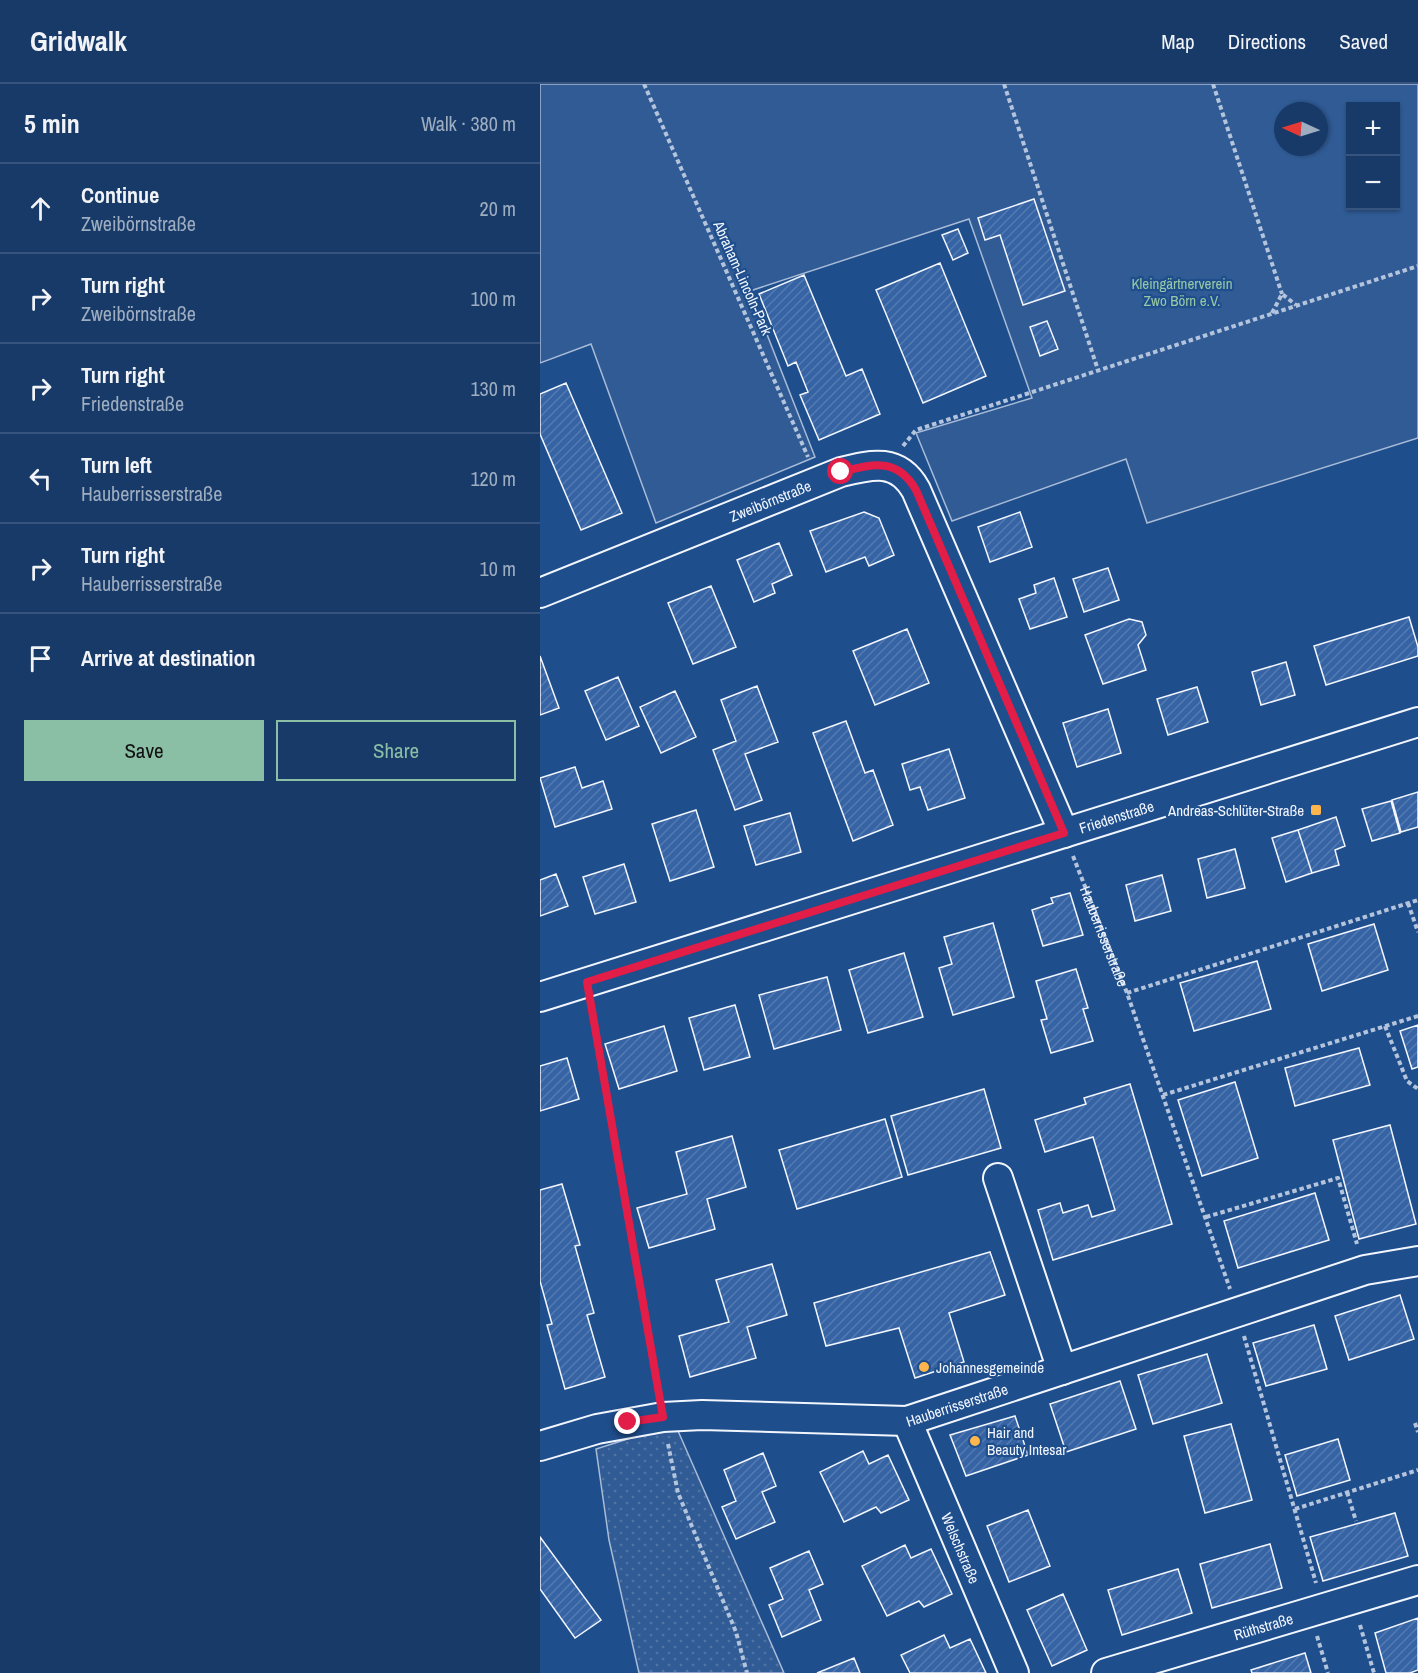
<!DOCTYPE html>
<meta charset="utf-8">
<style>
:root{--surface:#173a69;--page:#244571;--text:#f1f3f6;--muted:#9eadc0;--line:#36547d;--accent:#8abfa5}
body{margin:0;font-family:"Archivo Narrow",sans-serif;background:var(--page);color:var(--text)}
.controls{position:absolute;right:18px;top:18px;display:grid;overflow:hidden;border-radius:0px;box-shadow:0 2px 4px #0004}
.controls button{width:54px;height:54px;display:grid;place-items:center;padding:0;border:0;border-bottom:2px solid var(--line);background:var(--surface);color:var(--text);font:30px sans-serif}
.compass{position:absolute;left:734px;top:18px;width:54px;height:54px;border-radius:50%;background:var(--surface);box-shadow:0 2px 4px #0004;rotate:274deg}
.stop{position:absolute;width:18px;height:18px;margin:-14px;border:4px solid #e11d48;border-radius:50%;background:#fff}
.stop.end{background:#e11d48;border-color:#fff;box-shadow:0 2px 6px #0008}
.list{margin:0;padding:0;list-style:none}
h2{display:flex;justify-content:space-between;align-items:center;height:78px;margin:0;padding:0 24px;font-size:26px}
h2 small{font-size:20px;font-weight:400;color:var(--muted)}
.list li{display:grid;grid-template-columns:39px 1fr auto;gap:18px;align-items:center;box-sizing:border-box;height:90px;padding:0 24px;border-top:2px solid var(--line)}
.list b{display:block;font-size:22px;white-space:nowrap}
.list p{margin:0;font-size:20px;white-space:nowrap;color:var(--muted)}
.list em{font-size:20px;font-style:normal;color:var(--muted)}
.actions{display:flex;gap:12px;padding:18px 24px}
.actions a{flex:1;padding:14px 0;border:2px solid var(--accent);border-radius:0px;text-align:center;font-size:21px;color:var(--accent)}
.actions .main{background:var(--accent);color:#111}
.icon{flex:none;width:33px;height:33px;fill:none;stroke:currentColor;stroke-width:2;stroke-linecap:round;stroke-linejoin:round}
.map{position:relative;flex:none;width:878px;height:1589px;overflow:hidden}
header{display:flex;align-items:center;gap:36px;box-sizing:border-box;height:84px;padding:0 30px;background:var(--surface);border-bottom:2px solid var(--line)}
header strong{font-size:28px}
nav{display:flex;gap:33px;margin-inline-start:auto;font-size:21px}
main{display:flex}
aside{flex:1;background:var(--surface)}
.map>svg:first-child{display:block}
.built{fill:#305b95;stroke:#a8bbd7;stroke-width:1.5;fill-rule:evenodd}
.park{fill:url(#park-dots);stroke:#a8bbd7;stroke-width:1.5}
.building{fill:url(#building-hatch);stroke:#f2f6ff;stroke-width:1.5}
.lines{fill:none;stroke-linecap:round;stroke-linejoin:round}
.minor-casing{stroke:#f2f6ff;stroke-width:32}
.path{stroke:#b3c4dc;stroke-width:4;stroke-dasharray:4.5 3;stroke-linecap:butt}
.minor{stroke:#1f4e8c;stroke-width:28}
.route{stroke:#e11d48;stroke-width:8}
.poi-dot{fill:#ffb74d;stroke:#1f4e8c;stroke-width:2}
.labels{text-anchor:middle;dominant-baseline:central;stroke-width:4.5;stroke-linejoin:round;paint-order:stroke}
.street-label{font-size:15px;fill:#f2f6ff;stroke:#1f4e8c}
.park-label{font-size:15px;fill:#97c8a6;stroke:#1f4e8c}
.poi-label{font-size:15px;fill:#f2f6ff;stroke:#1f4e8c;text-anchor:start}
</style>
<header>
<strong>Gridwalk</strong>
<nav><a>Map</a><a>Directions</a><a>Saved</a></nav>
</header>
<main>
<aside>
<h2>5 min<small>Walk · 380 m</small></h2>
<ul class="list">
<li><svg class="icon" aria-label="ahead" viewBox="0 0 24 24"><path d="M12 20V5M6 11l6-6 6 6"/></svg><div><b>Continue</b><p>Zweibörnstraße</p></div><em>20 m</em></li>
<li><svg class="icon" aria-label="right" viewBox="0 0 24 24"><path d="M7 20v-9h11M14 6l5 5-5 5"/></svg><div><b>Turn right</b><p>Zweibörnstraße</p></div><em>100 m</em></li>
<li><svg class="icon" aria-label="right" viewBox="0 0 24 24"><path d="M7 20v-9h11M14 6l5 5-5 5"/></svg><div><b>Turn right</b><p>Friedenstraße</p></div><em>130 m</em></li>
<li><svg class="icon" aria-label="left" viewBox="0 0 24 24"><path d="M17 20v-9H6M10 6l-5 5 5 5"/></svg><div><b>Turn left</b><p>Hauberrisserstraße</p></div><em>120 m</em></li>
<li><svg class="icon" aria-label="right" viewBox="0 0 24 24"><path d="M7 20v-9h11M14 6l5 5-5 5"/></svg><div><b>Turn right</b><p>Hauberrisserstraße</p></div><em>10 m</em></li>
<li><svg class="icon" aria-label="arrive" viewBox="0 0 24 24"><path d="M6 21V4h12l-3 4 3 4H6"/></svg><div><b>Arrive at destination</b></div></li>
</ul>
<div class="actions"><a class="main">Save</a><a>Share</a></div>
</aside>
<div class="map">
<svg width="878" height="1589" viewBox="0 0 878 1589">
<defs>
<pattern id="park-dots" width="8" height="8" patternUnits="userSpaceOnUse" patternTransform="scale(1.5)"><rect width="8" height="8" fill="#305b95"/><path d="M2 2h.1M6 6h.1" fill="none" stroke="#4e73a5" stroke-width="1.8" stroke-linecap="round"/></pattern>
<pattern id="building-hatch" width="6" height="6" patternUnits="userSpaceOnUse" patternTransform="scale(1.5)"><rect width="6" height="6" fill="#3563a3"/><path d="M-1 1l2-2M0 6l6-6M5 7l2-2" fill="none" stroke="#537ab1"/></pattern>
</defs>
<rect width="100%" height="100%" fill="#1f4e8c"/>
<path class="built" d="M 0,0 L 878,0 L 878,354 L 607,439 L 586,375 L 412,437 L 376,349 L 492,314 L 429,135 L 210,207 L 275,373 L 116,439 L 51,260 L 0,279 ZM 810,22 L 856,22 L 856,122 L 810,122 ZM 743,27 L 779,27 L 779,63 L 743,63 Z"/>
<path class="park" d="M 135,1340 L 244,1589 L 99,1589 L 69,1456 L 56,1365 Z"/>
<path class="building" d="M 494,115 L 525,207 L 483,221 L 460,151 L 445,156 L 438,134 Z
M 418,145 L 428,169 L 413,176 L 402,151 Z
M 400,179 L 446,292 L 383,319 L 336,206 Z
M 264,191 L 306,292 L 322,285 L 340,330 L 279,356 L 260,311 L 268,308 L 256,278 L 248,282 L 219,210 Z
M 507,237 L 518,265 L 500,272 L 490,243 Z
M 26,299 L 82,429 L 41,446 L 0,350 L 0,310 Z
M 324,428 L 339,434 L 354,471 L 329,482 L 325,473 L 286,488 L 270,447 Z
M 480,428 L 492,463 L 450,478 L 438,443 Z
M 239,459 L 252,491 L 232,500 L 235,509 L 214,518 L 197,476 Z
M 568,484 L 579,516 L 544,528 L 533,495 Z
M 514,494 L 527,533 L 490,545 L 479,515 L 496,509 L 494,501 Z
M 171,502 L 196,563 L 153,580 L 128,519 Z
M 869,533 L 878,563 L 878,572 L 786,601 L 774,562 Z
M 589,535 L 602,538 L 606,551 L 598,561 L 606,586 L 563,600 L 545,551 Z
M 367,545 L 389,599 L 335,621 L 313,567 Z
M 0,572 L 19,624 L 0,631 Z
M 746,578 L 755,611 L 721,621 L 712,588 Z
M 78,593 L 99,642 L 66,656 L 45,607 Z
M 217,602 L 238,658 L 205,670 L 222,716 L 195,726 L 173,666 L 196,657 L 181,616 Z
M 657,603 L 668,638 L 628,651 L 617,615 Z
M 135,607 L 156,653 L 121,669 L 100,623 Z
M 568,625 L 581,669 L 537,683 L 523,639 Z
M 306,637 L 325,689 L 333,686 L 353,741 L 313,757 L 273,649 Z
M 409,665 L 425,714 L 388,726 L 380,703 L 370,706 L 362,680 Z
M 35,683 L 42,704 L 63,697 L 72,725 L 15,743 L 0,694 Z
M 878,708 L 878,743 L 861,748 L 852,716 Z
M 851,717 L 860,749 L 832,757 L 822,725 Z
M 156,726 L 174,783 L 130,797 L 112,740 Z
M 250,729 L 261,768 L 216,781 L 204,742 Z
M 796,733 L 805,762 L 795,766 L 799,781 L 772,789 L 758,746 Z
M 758,746 L 772,789 L 746,798 L 732,754 Z
M 695,765 L 705,804 L 667,814 L 658,775 Z
M 84,780 L 96,818 L 55,830 L 43,793 Z
M 16,790 L 28,822 L 0,832 L 0,796 Z
M 622,791 L 631,827 L 595,837 L 586,801 Z
M 530,809 L 543,851 L 503,862 L 492,826 L 513,819 L 511,814 Z
M 453,839 L 474,913 L 413,931 L 399,884 L 412,880 L 404,853 Z
M 834,840 L 848,886 L 782,907 L 768,860 Z
M 364,869 L 383,933 L 328,949 L 309,886 Z
M 717,877 L 731,925 L 654,947 L 640,899 Z
M 536,885 L 548,924 L 543,925 L 553,957 L 511,969 L 501,936 L 507,935 L 496,897 Z
M 287,893 L 301,946 L 234,965 L 219,911 Z
M 195,921 L 210,973 L 164,986 L 149,934 Z
M 878,941 L 878,983 L 872,985 L 860,947 Z
M 124,942 L 137,987 L 79,1005 L 65,960 Z
M 819,964 L 830,1001 L 755,1022 L 745,984 Z
M 27,974 L 39,1015 L 0,1027 L 0,982 Z
M 695,998 L 718,1074 L 662,1092 L 638,1016 Z
M 590,1000 L 632,1140 L 513,1176 L 498,1126 L 520,1119 L 523,1129 L 548,1121 L 552,1133 L 575,1126 L 553,1053 L 505,1068 L 495,1036 L 546,1020 L 544,1014 Z
M 444,1005 L 461,1064 L 368,1091 L 351,1032 Z
M 345,1035 L 362,1093 L 257,1125 L 239,1066 Z
M 850,1041 L 876,1140 L 819,1155 L 793,1056 Z
M 192,1052 L 206,1103 L 167,1115 L 175,1145 L 109,1164 L 97,1124 L 147,1110 L 136,1068 Z
M 22,1100 L 40,1161 L 35,1162 L 54,1229 L 47,1231 L 65,1293 L 25,1305 L 7,1241 L 12,1240 L 0,1197 L 0,1106 Z
M 775,1109 L 789,1156 L 698,1184 L 684,1137 Z
M 450,1168 L 465,1211 L 409,1229 L 424,1278 L 375,1294 L 359,1244 L 286,1262 L 274,1219 Z
M 232,1180 L 247,1231 L 207,1243 L 216,1274 L 150,1293 L 139,1252 L 189,1238 L 176,1196 Z
M 860,1211 L 874,1255 L 809,1276 L 795,1232 Z
M 774,1241 L 787,1285 L 726,1302 L 713,1259 Z
M 667,1270 L 682,1319 L 613,1340 L 598,1291 Z
M 580,1297 L 596,1345 L 526,1368 L 510,1320 Z
M 475,1332 L 488,1371 L 426,1392 L 410,1351 Z
M 691,1340 L 712,1416 L 665,1429 L 644,1352 Z
M 798,1355 L 810,1396 L 757,1412 L 745,1371 Z
M 323,1367 L 329,1380 L 348,1371 L 369,1416 L 341,1429 L 336,1423 L 304,1438 L 280,1388 Z
M 223,1369 L 236,1402 L 222,1408 L 235,1438 L 196,1455 L 182,1423 L 196,1417 L 184,1386 Z
M 488,1426 L 510,1482 L 469,1498 L 447,1442 Z
M 855,1429 L 868,1472 L 783,1497 L 770,1453 Z
M 0,1453 L 61,1536 L 35,1554 L 0,1505 Z
M 730,1460 L 742,1504 L 672,1524 L 660,1480 Z
M 365,1461 L 371,1474 L 391,1465 L 412,1510 L 384,1523 L 379,1517 L 347,1532 L 322,1482 Z
M 269,1467 L 283,1500 L 269,1506 L 281,1536 L 242,1553 L 229,1521 L 243,1515 L 230,1484 Z
M 638,1485 L 652,1529 L 582,1551 L 568,1506 Z
M 523,1510 L 547,1566 L 512,1582 L 487,1526 Z
M 878,1534 L 878,1586 L 870,1589 L 846,1589 L 835,1549 Z
M 404,1551 L 410,1564 L 430,1555 L 446,1589 L 370,1589 L 361,1571 Z
M 765,1569 L 771,1589 L 712,1589 L 711,1586 Z
M 314,1574 L 320,1589 L 277,1589 Z"/>
<g class="lines">
<defs>
<g id="minor">
<path id="s2" d="M 0,509 L 301,388 C 333,380 358,374 376,406 L 524,749"/>
<path id="s3" d="M 0,913 L 878,638"/>
<path d="M 458,1094 L 522,1286"/>
<path id="s4" d="M 367,1337 L 474,1589"/>
<path id="s5" d="M 0,1362 L 57,1345 L 123,1333 L 162,1331 L 367,1337 L 825,1186 L 878,1177"/>
<path id="s6" d="M 566,1589 L 878,1496"/>
</g>
</defs>
<use href="#minor" class="minor-casing"/>
<g class="path">
<path d="M 104,0 L 268,373"/>
<path d="M 464,0 L 558,286"/>
<path d="M 673,0 L 742,210"/>
<path d="M 732,229 L 742,210 L 756,221"/>
<path d="M 363,362 L 376,346 L 878,182"/>
<path id="s1" d="M 533,772 L 587,909 L 690,1205"/>
<path d="M 868,819 L 878,848"/>
<path d="M 587,909 L 878,816"/>
<path d="M 52,922 L 119,1308"/>
<path d="M 845,942 L 867,997 L 878,1005"/>
<path d="M 623,1011 L 878,932"/>
<path d="M 666,1133 L 798,1094 L 817,1160"/>
<path d="M 704,1252 L 776,1499"/>
<path d="M 875,1339 L 878,1348"/>
<path d="M 128,1360 L 138,1409 L 196,1548 L 207,1589"/>
<path d="M 807,1408 L 816,1437"/>
<path d="M 755,1425 L 878,1386"/>
<path d="M 820,1541 L 834,1589"/>
<path d="M 777,1552 L 788,1589"/>
</g>
<use href="#minor" class="minor"/>
</g>
<g class="lines">
<path class="route" d="M 88,1338 L 123,1333 L 47,898 L 524,749 L 376,406 C 357,373 333,380 301,388"/>
</g>
<g class="poi-dot">
<rect x="770" y="720" width="12" height="12" rx="3"/>
<circle cx="384" cy="1283" r="6"/>
<circle cx="435" cy="1357" r="6"/>
</g>
<g class="labels">
<g class="street-label">
<text transform="translate(203 194) rotate(66)">Abraham-Lincoln-Park</text>
<text stroke="none"><textPath href="#s2" startOffset="248">Zweibörnstraße</textPath></text>
<text stroke="none"><textPath href="#s3" startOffset="604">Friedenstraße</textPath></text>
<text stroke="none"><textPath href="#s1" startOffset="86">Hauberrisserstraße</textPath></text>
<text stroke="none"><textPath href="#s5" startOffset="423">Hauberrisserstraße</textPath></text>
<text stroke="none"><textPath href="#s4" startOffset="138">Welschstraße</textPath></text>
<text stroke="none"><textPath href="#s6" startOffset="164">Rüthstraße</textPath></text>
</g>
<g class="park-label">
<text x="642" y="199">Kleingärtnerverein<tspan x="642" dy="17">Zwo Börn e.V.</tspan></text>
</g>
<g class="poi-label">
<text x="764" y="726" text-anchor="end">Andreas-Schlüter-Straße</text>
<text x="396" y="1283">Johannesgemeinde</text>
<text x="447" y="1348">Hair and<tspan x="447" dy="17">Beauty Intesar</tspan></text>
</g>
</g>
</svg>
<div class="controls">
<button>+</button>
<button>−</button>
</div>
<svg class="compass" viewBox="-18 -18 36 36"><path d="M0-13l5 13h-10z" fill="#e53935"/><path d="M0 13l5-13h-10z" fill="#9eadc0"/></svg>
<div class="stop" style="left:301px;top:388px"></div>
<div class="stop end" style="left:88px;top:1338px"></div>
</div>
</main>
